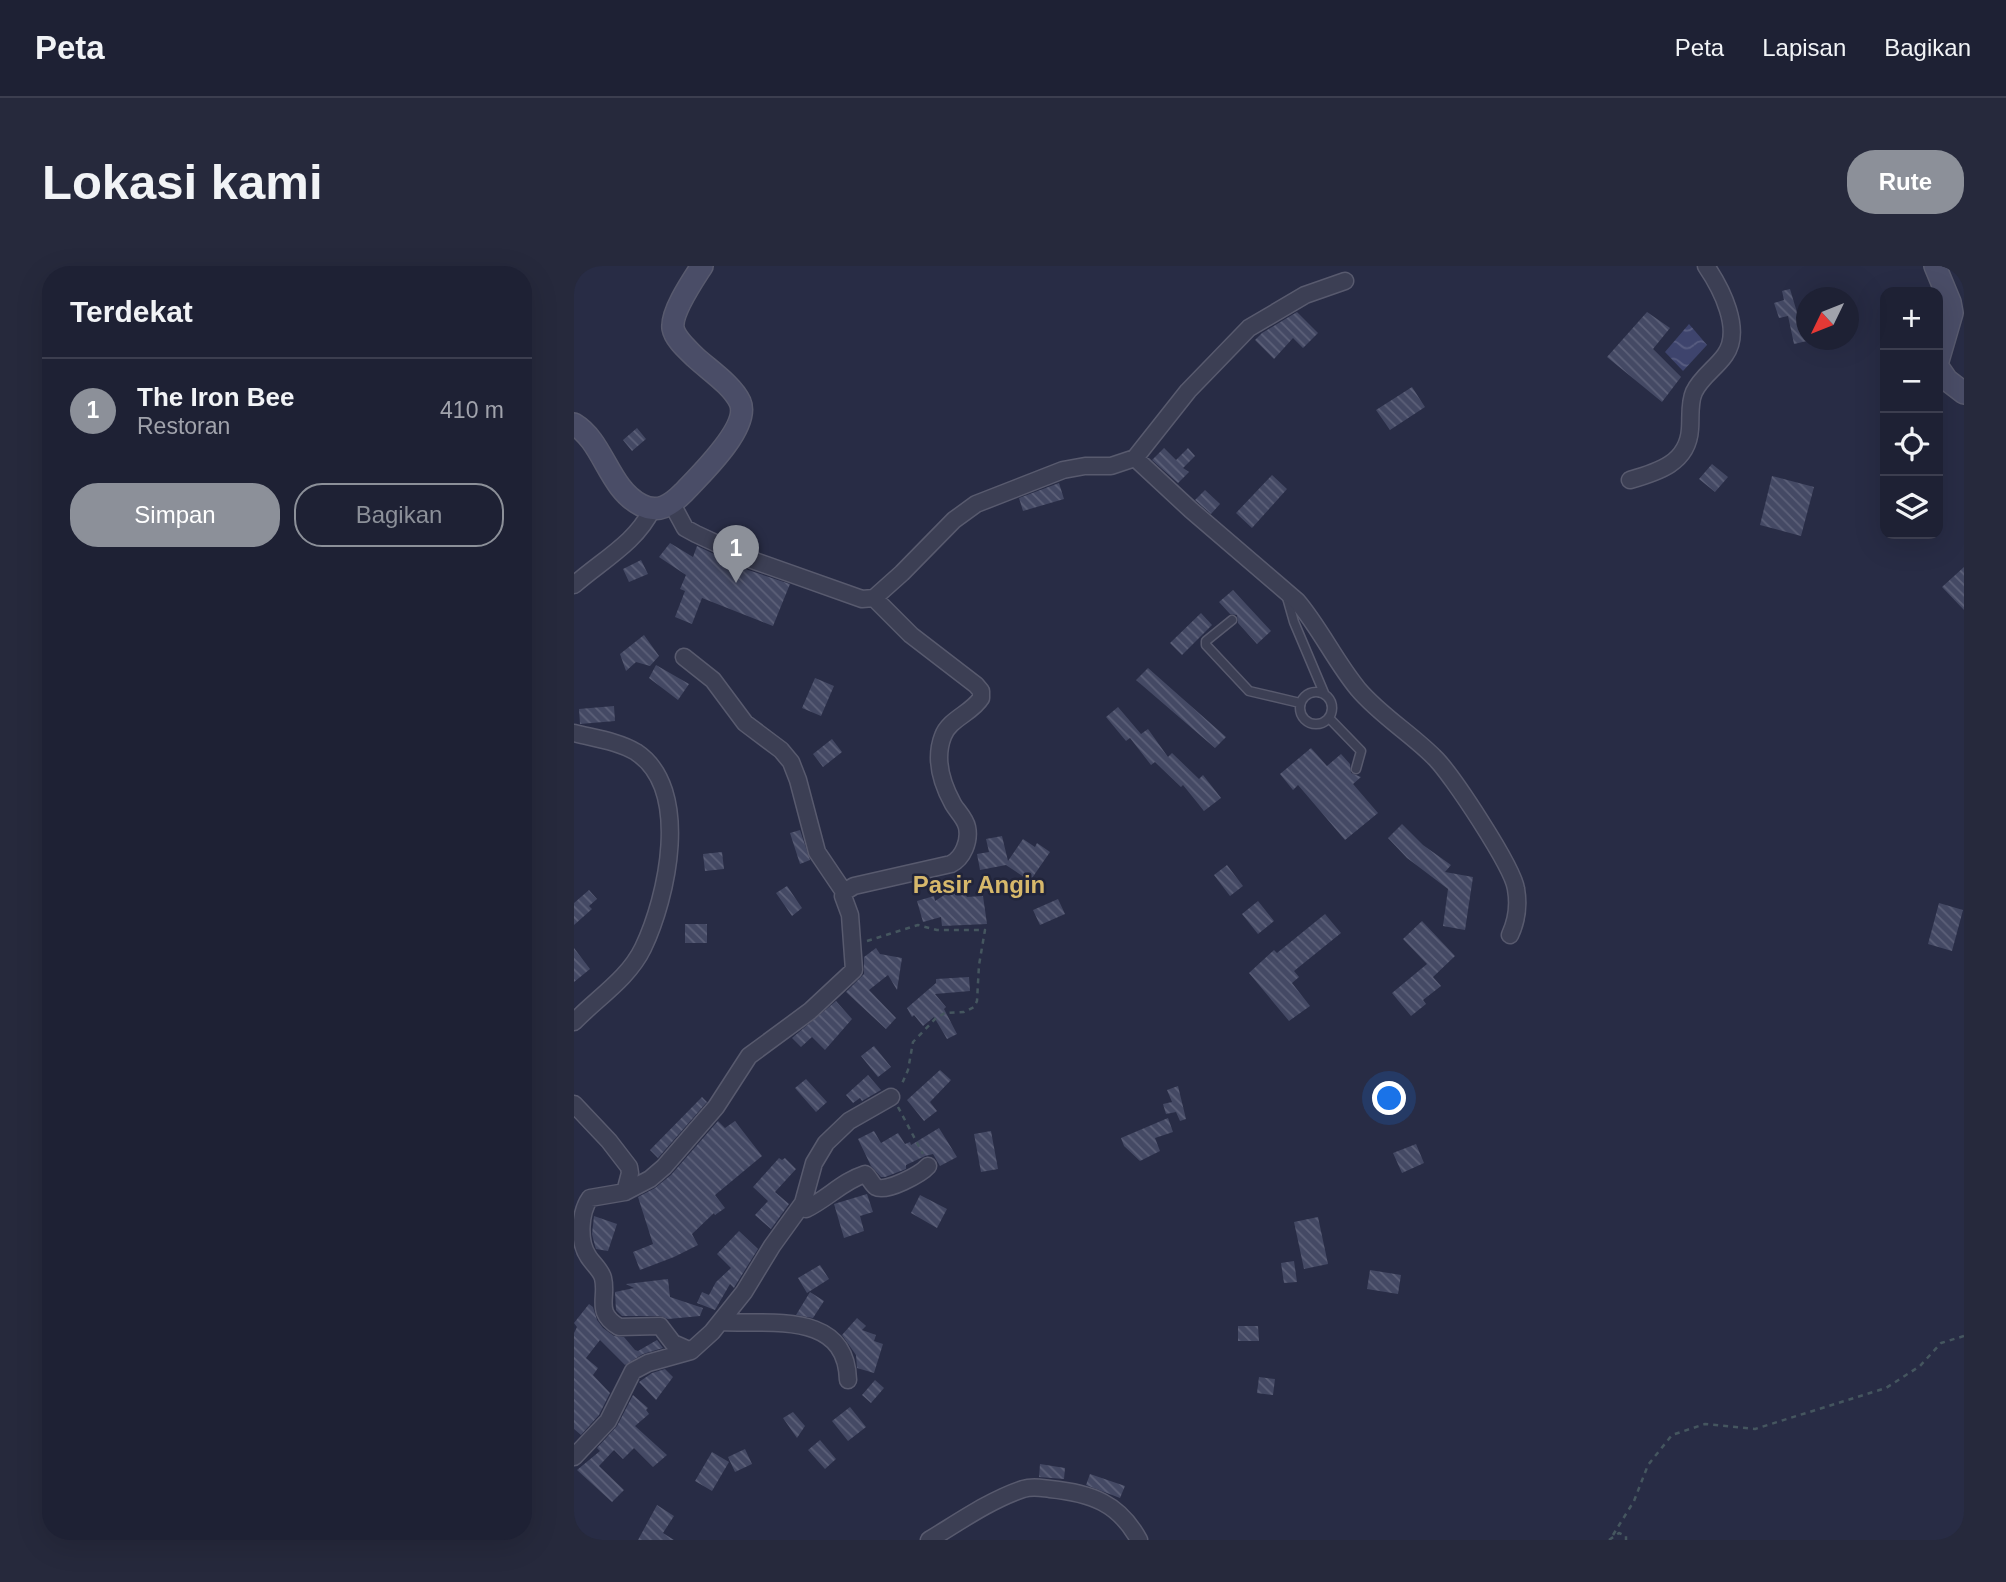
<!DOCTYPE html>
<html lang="id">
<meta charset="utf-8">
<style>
:root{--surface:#1e2134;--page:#26293c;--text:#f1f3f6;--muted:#a1a3ac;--line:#3c3e4f;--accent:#8c9099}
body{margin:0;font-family:Arial,sans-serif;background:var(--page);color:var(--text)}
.controls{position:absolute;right:21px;top:21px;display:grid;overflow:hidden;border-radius:14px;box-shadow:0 7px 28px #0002}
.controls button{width:63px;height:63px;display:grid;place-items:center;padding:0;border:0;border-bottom:2px solid var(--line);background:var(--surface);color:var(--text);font:35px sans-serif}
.compass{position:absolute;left:1222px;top:21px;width:63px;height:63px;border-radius:50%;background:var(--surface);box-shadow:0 7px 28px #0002;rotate:227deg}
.you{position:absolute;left:816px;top:833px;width:24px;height:24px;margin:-18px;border:5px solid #fff;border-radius:50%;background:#1a73e8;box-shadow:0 0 0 10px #1a73e833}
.badge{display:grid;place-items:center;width:46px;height:46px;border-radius:50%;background:var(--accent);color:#fff;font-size:23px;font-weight:700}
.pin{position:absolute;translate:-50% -58px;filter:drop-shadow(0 2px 4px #0008)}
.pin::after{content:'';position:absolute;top:37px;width:24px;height:21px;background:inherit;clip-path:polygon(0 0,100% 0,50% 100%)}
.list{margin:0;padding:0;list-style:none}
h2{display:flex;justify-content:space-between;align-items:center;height:91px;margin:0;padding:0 28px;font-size:30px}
h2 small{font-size:23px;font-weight:400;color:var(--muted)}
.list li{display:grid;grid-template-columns:46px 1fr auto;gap:21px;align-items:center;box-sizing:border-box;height:105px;padding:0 28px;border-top:2px solid var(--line)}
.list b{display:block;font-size:26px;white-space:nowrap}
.list p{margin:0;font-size:23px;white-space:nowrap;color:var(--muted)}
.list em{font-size:23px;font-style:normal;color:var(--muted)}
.actions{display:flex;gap:14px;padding:21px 28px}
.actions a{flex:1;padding:16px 0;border:2px solid var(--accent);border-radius:28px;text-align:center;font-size:24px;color:var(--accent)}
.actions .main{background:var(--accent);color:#fff}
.icon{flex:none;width:38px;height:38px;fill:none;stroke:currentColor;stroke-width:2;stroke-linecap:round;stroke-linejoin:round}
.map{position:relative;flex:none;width:1390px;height:1274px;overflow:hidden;border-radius:28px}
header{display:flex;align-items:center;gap:42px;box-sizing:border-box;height:98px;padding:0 35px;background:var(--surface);border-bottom:2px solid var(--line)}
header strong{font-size:33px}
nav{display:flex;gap:38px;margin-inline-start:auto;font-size:24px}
.intro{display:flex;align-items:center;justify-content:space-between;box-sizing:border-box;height:168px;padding:0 42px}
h1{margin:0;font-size:49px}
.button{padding:18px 32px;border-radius:28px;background:var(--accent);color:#fff;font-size:24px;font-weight:700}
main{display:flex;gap:42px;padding:0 42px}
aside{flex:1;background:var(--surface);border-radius:28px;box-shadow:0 7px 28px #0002}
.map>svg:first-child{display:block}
.water{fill:url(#water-waves)}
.building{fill:url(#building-back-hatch)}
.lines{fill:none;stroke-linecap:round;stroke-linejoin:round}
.service-casing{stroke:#585a6e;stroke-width:11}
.minor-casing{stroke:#585a6e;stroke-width:19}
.secondary-casing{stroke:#585a6e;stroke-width:24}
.path{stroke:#45565f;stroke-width:2.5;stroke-dasharray:5 5;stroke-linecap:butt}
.service{stroke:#3c3f54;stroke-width:8}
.minor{stroke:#3c3f54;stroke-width:16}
.secondary{stroke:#4a4d67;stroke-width:21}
.labels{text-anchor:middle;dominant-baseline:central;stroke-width:5;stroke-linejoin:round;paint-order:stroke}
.quarter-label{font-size:24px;font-weight:bold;fill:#d7b86b;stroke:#21243a}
</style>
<header>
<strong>Peta</strong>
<nav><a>Peta</a><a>Lapisan</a><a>Bagikan</a></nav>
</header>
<div class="intro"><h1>Lokasi kami</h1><a class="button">Rute</a></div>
<main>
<aside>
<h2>Terdekat<small></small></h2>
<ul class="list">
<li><span class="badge">1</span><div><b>The Iron Bee</b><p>Restoran</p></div><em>410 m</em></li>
</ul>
<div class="actions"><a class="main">Simpan</a><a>Bagikan</a></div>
</aside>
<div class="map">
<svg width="1390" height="1274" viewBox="0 0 1390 1274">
<defs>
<pattern id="water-waves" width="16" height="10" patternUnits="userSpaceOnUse" patternTransform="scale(1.75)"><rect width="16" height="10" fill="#3e446d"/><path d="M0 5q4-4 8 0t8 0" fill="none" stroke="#585d81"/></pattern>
<pattern id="building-back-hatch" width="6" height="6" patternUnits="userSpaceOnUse" patternTransform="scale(1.75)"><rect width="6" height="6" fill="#444964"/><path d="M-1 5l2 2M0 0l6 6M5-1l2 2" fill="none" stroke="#5d6179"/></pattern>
</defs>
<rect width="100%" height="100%" fill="#282c45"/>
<path class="water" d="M 1115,58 L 1133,79 L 1109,105 L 1091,86 Z"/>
<path class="building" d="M 1216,23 L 1225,53 L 1233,52 L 1233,75 L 1220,78 L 1214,50 L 1205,52 L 1200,37 L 1210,34 L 1208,25 Z
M 723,46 L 744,67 L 729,82 L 719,72 L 700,93 L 681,74 L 688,67 Z
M 1073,46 L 1096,62 L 1079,83 L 1107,111 L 1088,136 L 1033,91 Z
M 838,121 L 851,141 L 816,164 L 802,144 Z
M 63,162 L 72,173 L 58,185 L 49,174 Z
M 590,182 L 602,194 L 614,182 L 621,190 L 609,202 L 615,206 L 604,217 L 578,194 Z
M 1138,198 L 1154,211 L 1141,226 L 1125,213 Z
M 698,209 L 713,223 L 678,262 L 662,247 Z
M 1198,210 L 1240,221 L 1227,270 L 1186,259 Z
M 485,217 L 490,233 L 449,245 L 445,232 Z
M 631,224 L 646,238 L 637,248 L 621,234 Z
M 96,277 L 119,291 L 123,280 L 174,304 L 216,318 L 199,360 L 128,332 L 118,358 L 101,351 L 111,325 L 106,323 L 112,309 L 85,291 Z
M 67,294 L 74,308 L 55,316 L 49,303 Z
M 1390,301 L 1390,344 L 1368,321 Z
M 659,324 L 697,365 L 683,378 L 664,357 L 663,349 L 656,348 L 645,336 Z
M 627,347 L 638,359 L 608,389 L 596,377 Z
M 70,369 L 85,390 L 76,400 L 62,396 L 52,405 L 46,388 Z
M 82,399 L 115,418 L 104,434 L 75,412 Z
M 574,402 L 652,471 L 641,482 L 562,414 Z
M 241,412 L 260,420 L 247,450 L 228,442 Z
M 40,440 L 41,455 L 6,458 L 5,443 Z
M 544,441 L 567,468 L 574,463 L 594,491 L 598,487 L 625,513 L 629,509 L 647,532 L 630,545 L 609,519 L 607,521 L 581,496 L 577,499 L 556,472 L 552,475 L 532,451 Z
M 258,473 L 268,486 L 249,501 L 239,488 Z
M 737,482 L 753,500 L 767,488 L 776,498 L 777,507 L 787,511 L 779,518 L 804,547 L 771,574 L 724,519 L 719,524 L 706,508 Z
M 828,558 L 849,579 L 877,599 L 871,606 L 899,611 L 891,664 L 869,660 L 874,623 L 833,592 L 814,572 Z
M 226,564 L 236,594 L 226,598 L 216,567 Z
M 428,570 L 434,595 L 449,573 L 461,581 L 463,577 L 476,586 L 456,615 L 432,599 L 406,604 L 403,588 L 415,586 L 412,573 Z
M 148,586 L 150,603 L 131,605 L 129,588 Z
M 653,599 L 669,620 L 656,630 L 640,609 Z
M 386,619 L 393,631 L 409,630 L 413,658 L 368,660 L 367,651 L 349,656 L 343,635 L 360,630 L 361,635 Z
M 213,620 L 228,642 L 218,650 L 202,627 Z
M 15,624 L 23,633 L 15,640 L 18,643 L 0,659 L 0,637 Z
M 484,633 L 491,648 L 466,659 L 459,644 Z
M 684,635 L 700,655 L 684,668 L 668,648 Z
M 1365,637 L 1389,644 L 1378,685 L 1354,678 Z
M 751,648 L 767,667 L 720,705 L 725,711 L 718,717 L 736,740 L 715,755 L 675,707 L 700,684 L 703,687 Z
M 848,655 L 881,690 L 859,711 L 867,720 L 849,734 L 852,738 L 837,750 L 818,727 L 853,698 L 829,673 Z
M 111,658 L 133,658 L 133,677 L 111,677 Z
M 0,682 L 16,703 L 0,716 Z
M 302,682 L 306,688 L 328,692 L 323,724 L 314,709 L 295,724 L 322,752 L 312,763 L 272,726 L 290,708 L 290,691 Z
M 395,711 L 396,725 L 361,728 L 372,741 L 370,743 L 383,768 L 373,773 L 360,751 L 349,760 L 340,749 L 338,751 L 333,742 L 362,717 L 362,713 Z
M 262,735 L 278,753 L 251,784 L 238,771 L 227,781 L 218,772 Z
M 300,780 L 317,801 L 304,811 L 287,790 Z
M 366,804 L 377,814 L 356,836 L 363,845 L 350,855 L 333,834 Z
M 294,809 L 307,824 L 288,835 L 286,832 L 279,837 L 272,829 Z
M 232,813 L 253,836 L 242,846 L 221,822 Z
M 604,820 L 612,853 L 606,855 L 602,846 L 592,848 L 589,838 L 598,836 L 593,824 Z
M 128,831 L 133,836 L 84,892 L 76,884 Z
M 594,852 L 599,866 L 581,872 L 586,885 L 566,895 L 550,880 L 547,872 Z
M 144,855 L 151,862 L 161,855 L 188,890 L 141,929 L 151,942 L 141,949 L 140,947 L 118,968 L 124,979 L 100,991 L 66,1004 L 59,986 L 79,978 L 64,931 L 81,922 L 97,909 Z
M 365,862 L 383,891 L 366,900 L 359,888 L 351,890 L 332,899 L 332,903 L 311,911 L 307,911 L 297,900 L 284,873 L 300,865 L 307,877 L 324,867 L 331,878 L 336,876 L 337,879 Z
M 417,865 L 424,903 L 407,906 L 400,868 Z
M 842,878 L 850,897 L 828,907 L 819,887 Z
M 205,892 L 208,894 L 211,892 L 222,903 L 201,926 L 215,938 L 197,963 L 181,949 L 194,935 L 179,921 Z
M 293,928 L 299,946 L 286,950 L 290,965 L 270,972 L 260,938 Z
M 346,929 L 373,943 L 363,962 L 337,947 Z
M 20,950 L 43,958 L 34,985 L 22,983 L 21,980 L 18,968 Z
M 744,951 L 754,998 L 730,1003 L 720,956 Z
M 165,965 L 184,983 L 161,1020 L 160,1022 L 156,1018 L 141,1044 L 123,1037 L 128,1026 L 135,1029 L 142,1016 L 157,1002 L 143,988 Z
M 720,995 L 723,1016 L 710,1017 L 707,997 Z
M 246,999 L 255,1013 L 233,1027 L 224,1012 Z
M 796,1004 L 827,1009 L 824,1028 L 793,1023 Z
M 94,1013 L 96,1031 L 129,1042 L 126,1050 L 94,1053 L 86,1050 L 48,1050 L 42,1044 L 41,1026 L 60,1022 L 52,1018 Z
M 236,1026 L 250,1035 L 239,1052 L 222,1049 Z
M 15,1038 L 19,1041 L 23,1054 L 29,1062 L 40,1070 L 50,1071 L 61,1084 L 64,1085 L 83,1074 L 89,1082 L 69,1088 L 51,1099 L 26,1074 L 12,1092 L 24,1102 L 19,1109 L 36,1127 L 25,1149 L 7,1169 L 0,1163 L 0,1067 L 3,1061 L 0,1057 Z
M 283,1052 L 292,1060 L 288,1064 L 302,1069 L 300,1075 L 309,1078 L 300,1107 L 283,1102 L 282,1089 L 268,1069 Z
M 664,1060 L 684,1060 L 685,1075 L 664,1075 Z
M 91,1103 L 99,1111 L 82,1134 L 65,1116 L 78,1107 Z
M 685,1111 L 701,1113 L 699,1129 L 683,1127 Z
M 301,1114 L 310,1122 L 297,1137 L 288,1129 Z
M 59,1129 L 74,1142 L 72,1144 L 75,1148 L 61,1160 L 93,1189 L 79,1201 L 60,1182 L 49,1193 L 40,1184 L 25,1200 L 50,1224 L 38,1236 L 3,1204 L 26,1185 L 23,1182 L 43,1160 Z
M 276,1141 L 292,1161 L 274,1175 L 258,1155 Z
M 219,1146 L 231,1160 L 223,1172 L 209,1152 Z
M 246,1174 L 262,1193 L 251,1203 L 234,1184 Z
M 171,1183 L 178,1198 L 161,1206 L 154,1191 Z
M 138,1186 L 155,1196 L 138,1225 L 121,1215 Z
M 466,1198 L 491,1202 L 490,1213 L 465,1211 Z
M 516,1208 L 551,1220 L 546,1232 L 512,1219 Z
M 83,1239 L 100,1250 L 89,1267 L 100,1274 L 64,1274 Z"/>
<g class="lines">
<defs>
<path id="service" d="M 712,328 L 720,356 L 750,427
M 658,354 L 632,375 L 632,379 L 675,425 L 726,437
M726 442a16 16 0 1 1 32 0a16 16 0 1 1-32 0Z
M 755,452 L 787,485 L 782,503"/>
<path id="minor" d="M 561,192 L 617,244 L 723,335 C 746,362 761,395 784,423 C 806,449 836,467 860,491 C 877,507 939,601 942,623 C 945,640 943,654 936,669
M 1056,214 C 1084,206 1114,197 1116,163 C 1117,151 1115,137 1120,126 C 1127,111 1142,102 1151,89 C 1169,64 1147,22 1132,0
M 98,238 L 111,262 L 122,268 L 178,294 L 288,333 L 300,332 L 337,369 L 402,419 L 407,425 L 407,432 C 398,447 375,453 369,470 C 360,493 368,518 379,538 C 383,545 391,552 393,561 C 396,575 389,592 377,598 L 280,620 L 270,626
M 0,319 C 27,295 63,276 78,243
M 300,332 L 328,307 L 380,254 L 402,238 L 489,204 L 511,200 L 537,200 L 561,192 L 614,125 L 675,62 L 731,29 L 771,15
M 0,467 C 19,472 44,475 62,486 C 118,523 93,632 69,682 C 54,713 23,732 0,756
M 0,838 L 35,875 L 55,901 L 56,907 L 51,926 L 16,932 C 6,946 4,975 14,990 C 18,997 27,1004 29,1012 C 34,1032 20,1046 45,1061 L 86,1060 L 99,1077 L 117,1085
M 51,926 L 76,913 L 90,901 L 142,841 L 175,790 L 236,745 L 280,704 L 276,649 L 269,630 L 270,626 L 243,586 L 224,514 L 217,496 L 207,484 L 171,457 L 139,414 L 110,391
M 227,941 L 232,943 C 253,933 269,915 291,908 C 295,911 298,918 302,921 C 312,927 347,908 354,900
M 147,1056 C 196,1059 272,1044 274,1114
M 0,1191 L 34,1155 L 59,1105 L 74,1097 L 117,1085 L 138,1066 L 170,1026 L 198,980 L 229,937 L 240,897 L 252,877 L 275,855 L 317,831
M 355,1274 C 385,1256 416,1234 449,1223 C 459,1220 467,1222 476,1223 C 517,1227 545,1237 565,1274"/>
<path id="secondary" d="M 1361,0 L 1376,36 L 1378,47 L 1364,95
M 1364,101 L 1373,114 L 1390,127
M 0,158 C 30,176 34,222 67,239 C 84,248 97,239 109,227 C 125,210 177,161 166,136 C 158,119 135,104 121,91 C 113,83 101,73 99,62 C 97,46 119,14 128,0"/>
</defs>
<use href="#service" class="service-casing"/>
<use href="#minor" class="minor-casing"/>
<use href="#secondary" class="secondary-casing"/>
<path class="path" d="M 293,675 L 344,659 L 363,664 L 411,664 L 405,699 L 403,735 L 400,741 L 390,746 L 371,747 L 362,752 L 339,776 L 334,804 L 327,820
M 324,841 L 349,888
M 1039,1269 L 1060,1235 L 1074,1199 L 1098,1169 L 1131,1158 L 1181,1163 L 1312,1122 L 1346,1100 L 1367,1077 L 1390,1070
M 1035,1274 L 1045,1267 L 1052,1270 L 1052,1274"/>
<use href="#service" class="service"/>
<use href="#minor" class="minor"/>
<use href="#secondary" class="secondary"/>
</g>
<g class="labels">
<g class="quarter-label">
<text x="405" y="618">Pasir Angin</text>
</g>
</g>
</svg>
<div class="controls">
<button>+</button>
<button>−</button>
<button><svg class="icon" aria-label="locate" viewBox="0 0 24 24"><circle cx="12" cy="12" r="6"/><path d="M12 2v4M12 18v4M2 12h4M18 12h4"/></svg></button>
<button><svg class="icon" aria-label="layers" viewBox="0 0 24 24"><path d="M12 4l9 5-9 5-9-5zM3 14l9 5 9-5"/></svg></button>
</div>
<svg class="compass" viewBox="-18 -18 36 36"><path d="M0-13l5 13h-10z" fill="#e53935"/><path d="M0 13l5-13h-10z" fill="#a1a3ac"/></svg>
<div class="you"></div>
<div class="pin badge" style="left:162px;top:317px">1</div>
</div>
</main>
